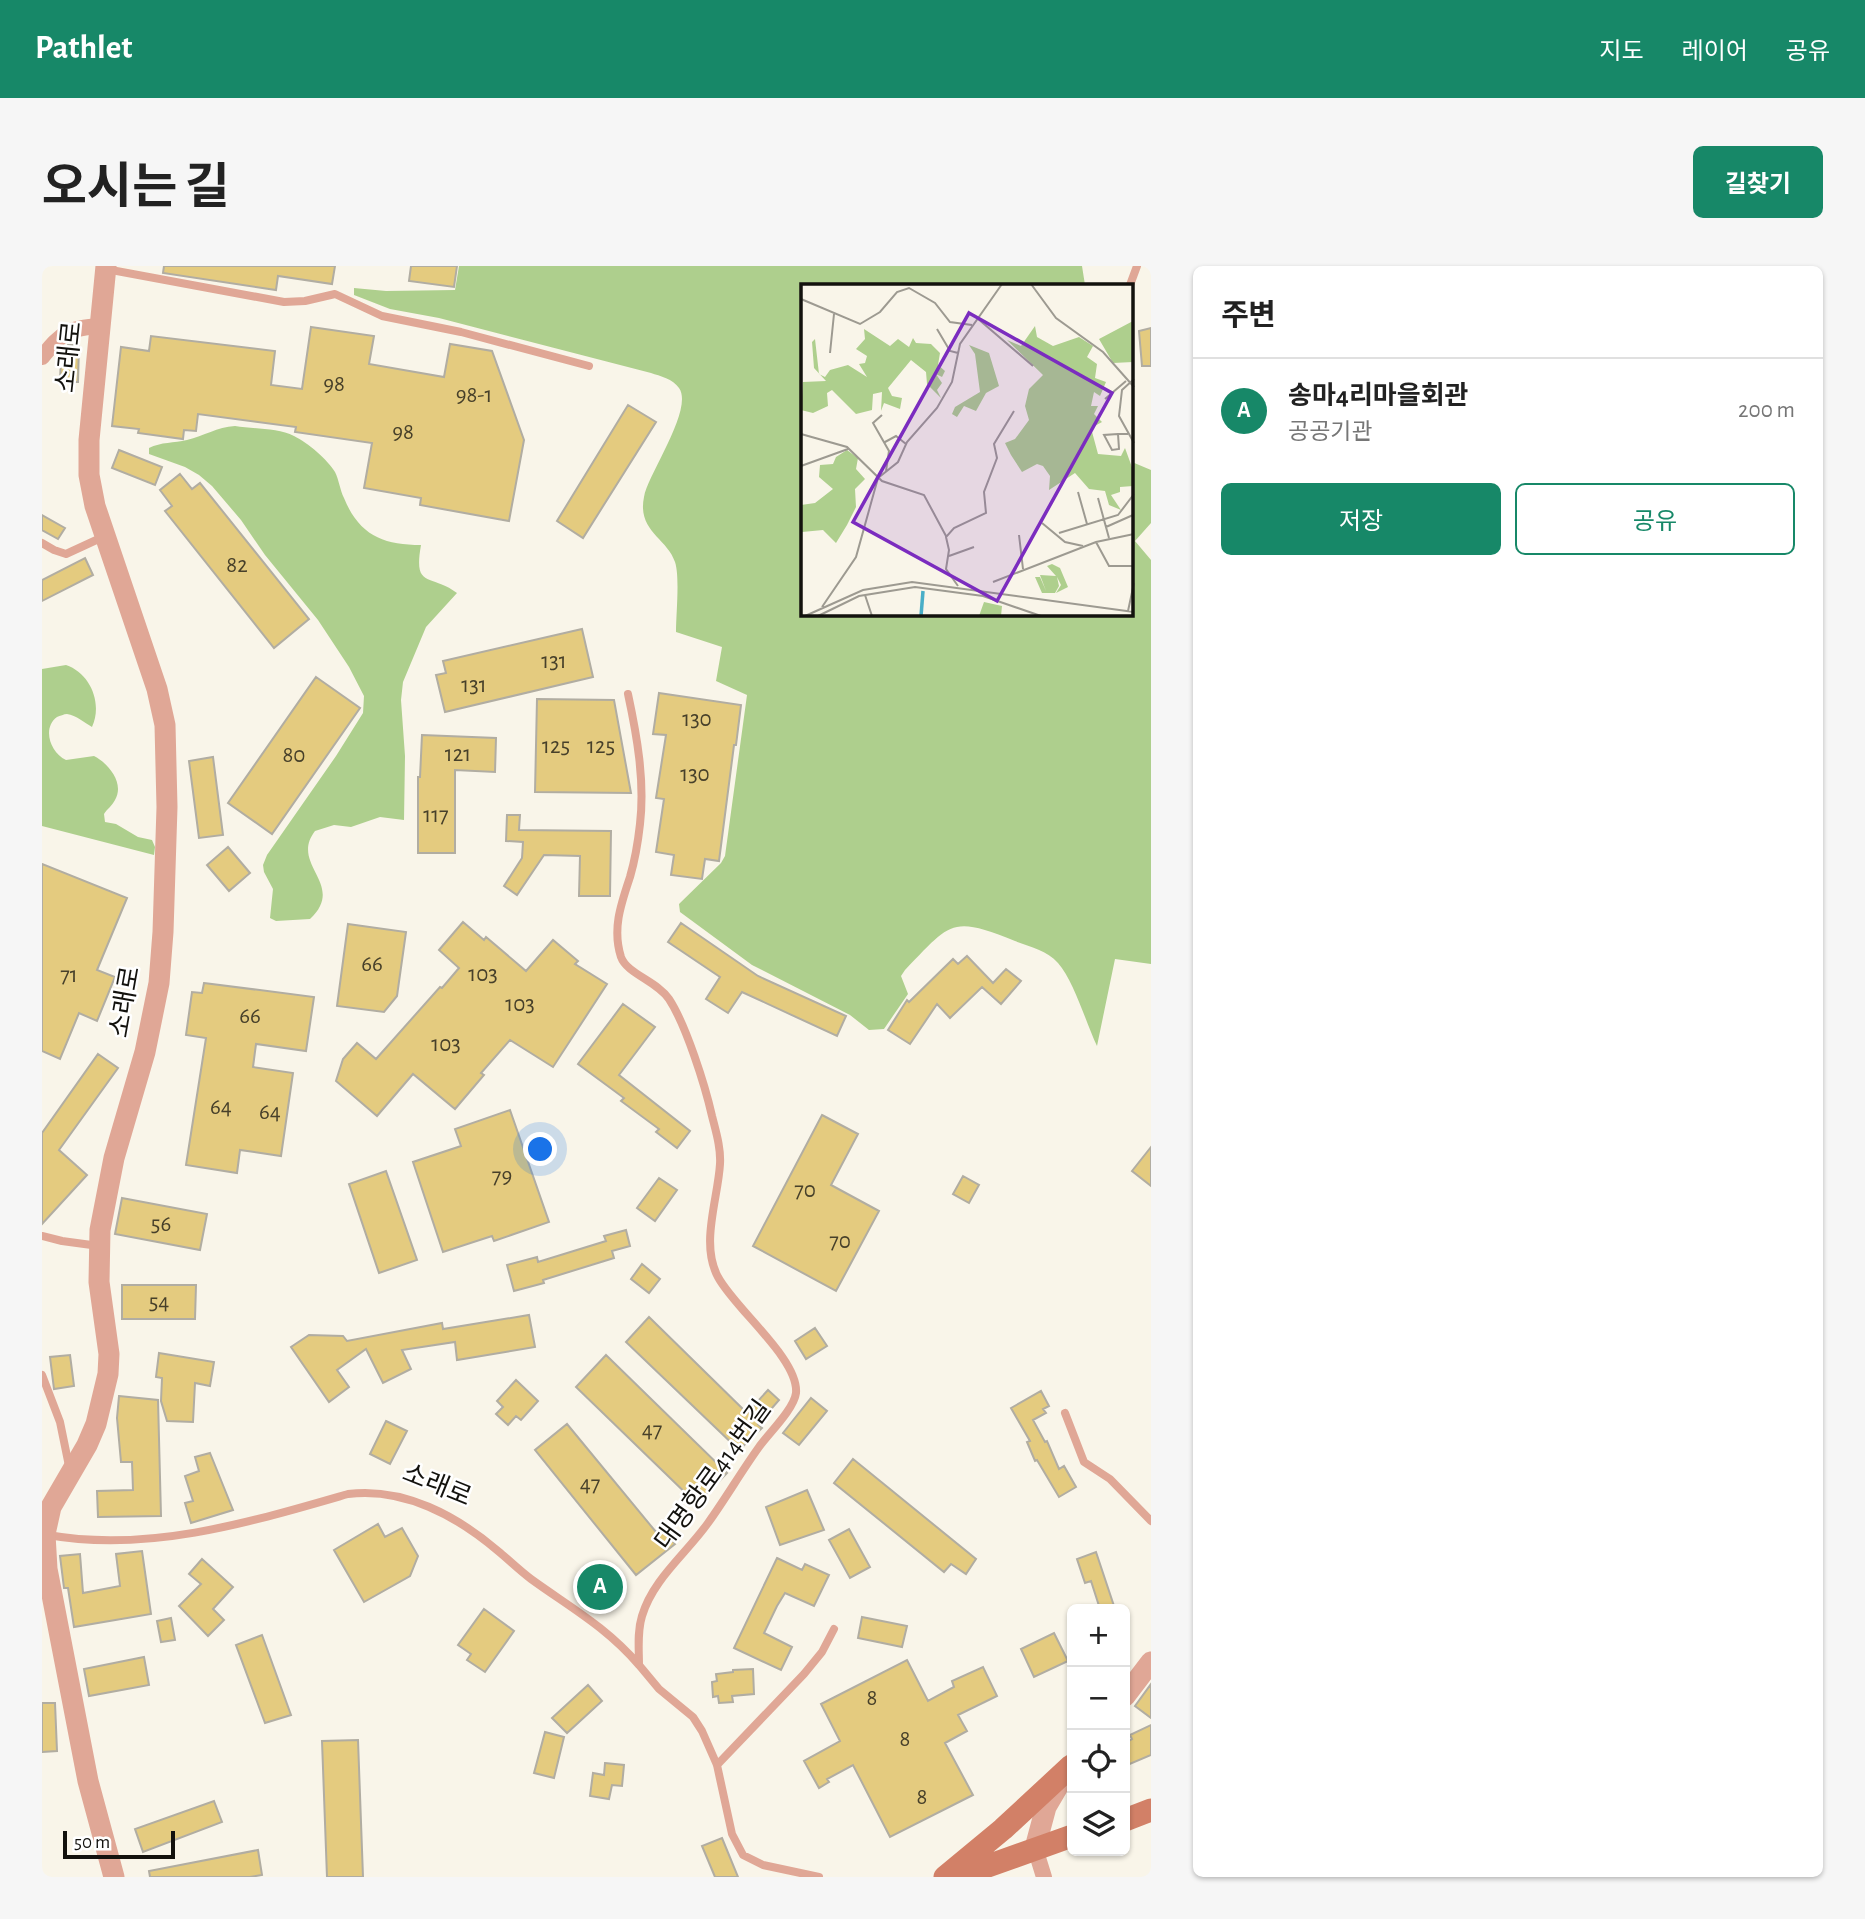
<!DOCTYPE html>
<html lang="ko">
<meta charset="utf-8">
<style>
:root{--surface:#fff;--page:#f6f6f6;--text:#222;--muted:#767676;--line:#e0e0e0;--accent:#178868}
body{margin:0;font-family:"Alegreya Sans","Noto Sans KR",sans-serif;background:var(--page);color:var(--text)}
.controls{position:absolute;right:21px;bottom:21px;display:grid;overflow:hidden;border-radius:10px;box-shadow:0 2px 5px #0004}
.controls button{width:63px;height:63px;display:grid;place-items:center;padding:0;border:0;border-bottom:2px solid var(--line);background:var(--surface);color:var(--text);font:35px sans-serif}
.scale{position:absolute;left:21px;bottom:18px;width:112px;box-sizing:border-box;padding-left:7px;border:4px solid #13120e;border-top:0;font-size:19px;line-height:24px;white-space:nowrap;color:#13120e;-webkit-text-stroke:5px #fff;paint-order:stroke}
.you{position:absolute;left:499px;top:884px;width:24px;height:24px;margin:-18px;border:5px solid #fff;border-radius:50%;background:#1a73e8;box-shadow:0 0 0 10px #1a73e833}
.badge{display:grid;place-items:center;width:46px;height:46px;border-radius:50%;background:var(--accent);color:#fff;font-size:23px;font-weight:700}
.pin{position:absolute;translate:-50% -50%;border:4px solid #fff;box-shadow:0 2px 7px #0006}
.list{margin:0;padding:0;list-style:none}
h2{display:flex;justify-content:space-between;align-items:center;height:91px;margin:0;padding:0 28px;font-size:30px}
h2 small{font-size:23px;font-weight:400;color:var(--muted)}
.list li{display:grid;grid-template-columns:46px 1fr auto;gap:21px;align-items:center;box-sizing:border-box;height:105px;padding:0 28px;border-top:2px solid var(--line)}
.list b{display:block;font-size:26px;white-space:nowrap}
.list p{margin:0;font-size:23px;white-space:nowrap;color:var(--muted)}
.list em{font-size:23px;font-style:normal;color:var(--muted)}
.actions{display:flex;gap:14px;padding:21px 28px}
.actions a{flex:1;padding:16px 0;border:2px solid var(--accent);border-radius:10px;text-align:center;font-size:24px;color:var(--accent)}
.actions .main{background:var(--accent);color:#fff}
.icon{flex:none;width:38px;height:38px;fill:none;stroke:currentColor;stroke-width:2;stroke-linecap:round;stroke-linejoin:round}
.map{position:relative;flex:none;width:1109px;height:1611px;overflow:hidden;border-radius:10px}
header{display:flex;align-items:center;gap:42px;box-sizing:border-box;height:98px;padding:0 35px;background:var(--accent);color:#fff}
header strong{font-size:33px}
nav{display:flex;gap:38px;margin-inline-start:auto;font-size:24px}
.intro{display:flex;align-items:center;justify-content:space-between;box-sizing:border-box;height:168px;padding:0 42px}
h1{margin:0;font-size:49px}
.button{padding:18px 32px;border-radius:10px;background:var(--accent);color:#fff;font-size:24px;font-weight:700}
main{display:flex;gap:42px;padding:0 42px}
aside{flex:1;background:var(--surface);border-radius:10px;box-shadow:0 2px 5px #0004}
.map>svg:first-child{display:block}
.green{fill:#aecf8d}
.building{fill:#e4cb7f;stroke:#b1ada2;stroke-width:2}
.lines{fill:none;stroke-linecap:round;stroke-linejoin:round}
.service{stroke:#e0a796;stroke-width:8}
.minor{stroke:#e0a796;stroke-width:16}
.tertiary{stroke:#e0a796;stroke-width:21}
.secondary{stroke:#d28067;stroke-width:23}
.labels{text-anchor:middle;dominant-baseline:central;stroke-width:5;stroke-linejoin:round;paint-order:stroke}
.number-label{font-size:23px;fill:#47402a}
.street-label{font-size:26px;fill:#13120e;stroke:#fff}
.inset-river{fill:none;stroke:#49aec7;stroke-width:3.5}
.inset-road{fill:none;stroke:#9d9a91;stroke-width:2}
.view{fill:#7b2cbf;fill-opacity:0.15;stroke:#7b2cbf;stroke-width:3.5}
.inset-edge{fill:none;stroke:#13120e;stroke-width:3.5}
</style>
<header>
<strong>Pathlet</strong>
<nav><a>지도</a><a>레이어</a><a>공유</a></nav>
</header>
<div class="intro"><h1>오시는 길</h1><a class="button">길찾기</a></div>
<main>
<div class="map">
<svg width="1109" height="1611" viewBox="0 0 1109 1611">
<rect width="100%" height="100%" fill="#f9f5e9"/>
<path class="green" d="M 417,0 L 1040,0 L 1043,19 L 761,19 L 761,348 L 1090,348 L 1090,196 L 1109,204 L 1109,257 L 1093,275 L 1109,294 L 1109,698 L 1073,693 L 1055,780 C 1044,757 1032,715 1016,697 C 1005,684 988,681 973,675 C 908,649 909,657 863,704 L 859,710 L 866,728 L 842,763 L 827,764 L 808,749 L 710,699 L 638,646 L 637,638 L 679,597 L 683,590 L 705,429 L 674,415 L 680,381 L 634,366 C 634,348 638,311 633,296 C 625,272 595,265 602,231 C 606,208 652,143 637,122 C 631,113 618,110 609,107 L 397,52 L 348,43 L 312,29 L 312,22 L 344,25 L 413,24 Z
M 193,160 C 211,163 236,162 252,170 C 266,177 285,193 293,206 C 297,214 298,224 302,232 C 317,269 341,279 379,279 C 371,324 389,307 415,327 L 384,361 L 361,416 L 359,434 L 363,490 L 362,554 L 338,551 L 309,561 L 292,559 L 273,565 C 247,599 305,618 268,653 L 234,655 L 228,652 L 231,623 L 222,606 L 221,599 L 225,589 L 294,490 L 321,447 L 322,430 L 307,401 L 276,354 L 223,289 L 199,254 L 170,220 L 157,209 L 143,201 L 107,188 L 107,182 C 119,176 132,177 145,174 C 162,170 175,161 193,160 Z
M 24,399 C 48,407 61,437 50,461 C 43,457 34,449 25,448 C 22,448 18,450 15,451 C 0,462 8,486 24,494 L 52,490 C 66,497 83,517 73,534 C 70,540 65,543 62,548 L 63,556 L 74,558 L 96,571 L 110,574 L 113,581 L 112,589 L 0,560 L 0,403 Z"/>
<path class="building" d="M 122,0 L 293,0 L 290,18 L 236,10 L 234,24 L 121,7 Z
M 369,0 L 415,0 L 412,21 L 367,15 Z
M 269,61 L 332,70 L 327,98 L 402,111 L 408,78 L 450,85 L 482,174 L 467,255 L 378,239 L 379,232 L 322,222 L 330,177 L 253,166 L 254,161 L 156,148 L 154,165 L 142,164 L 141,173 L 96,167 L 97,163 L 70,160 L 79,81 L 107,85 L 109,70 L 233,85 L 229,119 L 260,123 Z
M 1109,62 L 1109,100 L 1100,100 L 1097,65 Z
M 26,79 L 37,79 L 36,116 L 18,116 L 19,90 Z
M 586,139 L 614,156 L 541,272 L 515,255 Z
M 77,184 L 120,201 L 113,219 L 70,202 Z
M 138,208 L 150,223 L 158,217 L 267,353 L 232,382 L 123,245 L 130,240 L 118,224 Z
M 0,249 L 23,262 L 16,273 L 0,264 Z
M 43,292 L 51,309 L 0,335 L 0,314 Z
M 540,363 L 551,411 L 403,446 L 394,409 L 404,407 L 401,395 Z
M 274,411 L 318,442 L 230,568 L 186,537 Z
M 617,427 L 699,439 L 694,479 L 692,479 L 677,595 L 663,593 L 660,613 L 629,609 L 632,589 L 614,586 L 622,533 L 614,532 L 624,469 L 611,468 Z
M 495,433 L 572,434 L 589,527 L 493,526 Z
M 380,469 L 454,472 L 453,506 L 413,504 L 413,587 L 376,587 L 376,511 L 378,511 Z
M 171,491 L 181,569 L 157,572 L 147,495 Z
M 465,549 L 478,549 L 477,564 L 569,565 L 568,630 L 537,630 L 538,590 L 502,589 L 475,629 L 462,620 L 480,592 L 481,576 L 464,575 Z
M 186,581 L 208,607 L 187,625 L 165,599 Z
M 0,598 L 85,632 L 55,704 L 73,711 L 55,755 L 37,747 L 18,793 L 0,785 Z
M 421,656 L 442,674 L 444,671 L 484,705 L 511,674 L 536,695 L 533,698 L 565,718 L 511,801 L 468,774 L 439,807 L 442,809 L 413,843 L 371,808 L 335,850 L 294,815 L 301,793 L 315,777 L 334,793 L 398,721 L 400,722 L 417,702 L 397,684 Z
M 639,657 L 716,710 L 804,750 L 795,770 L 700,726 L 686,747 L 664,733 L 678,711 L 626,676 Z
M 306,658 L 364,666 L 355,730 L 342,746 L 295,740 Z
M 925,690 L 951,717 L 964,703 L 979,715 L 959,738 L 940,721 L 908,752 L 895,738 L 868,778 L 846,764 L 865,734 L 867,736 L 911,693 L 916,698 Z
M 162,717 L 272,731 L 264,785 L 214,778 L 211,801 L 251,807 L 239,890 L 198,884 L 195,907 L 144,899 L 164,772 L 144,769 L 150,726 L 160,727 Z
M 581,738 L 613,761 L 577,809 L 648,865 L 635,882 L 614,866 L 617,863 L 579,835 L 582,832 L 536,798 Z
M 56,788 L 76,802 L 17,884 L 45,909 L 0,958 L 0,867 Z
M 468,844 L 507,956 L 452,975 L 450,970 L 401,986 L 371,896 L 419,880 L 413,863 Z
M 780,849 L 816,868 L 789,919 L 837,945 L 794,1025 L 711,980 Z
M 1109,881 L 1109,920 L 1090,905 Z
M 344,905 L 375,994 L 337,1007 L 307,918 Z
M 921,910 L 937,919 L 927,937 L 911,928 Z
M 617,912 L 635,924 L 613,955 L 595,942 Z
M 80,932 L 165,948 L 158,984 L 73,968 Z
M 584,964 L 588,980 L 570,985 L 572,992 L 501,1014 L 502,1017 L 472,1025 L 465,999 L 495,991 L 496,996 L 564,975 L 562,970 Z
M 600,998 L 618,1013 L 607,1027 L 589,1013 Z
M 80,1019 L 154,1019 L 153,1053 L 80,1053 Z
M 487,1049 L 493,1081 L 415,1094 L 413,1076 L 360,1084 L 369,1103 L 341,1117 L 324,1083 L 295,1104 L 307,1121 L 287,1136 L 249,1081 L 267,1069 L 301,1070 L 305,1075 L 400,1057 L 401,1063 Z
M 607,1051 L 705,1147 L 726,1124 L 737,1134 L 716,1158 L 720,1162 L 697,1184 L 584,1076 Z
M 773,1062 L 785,1080 L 764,1093 L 753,1075 Z
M 117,1087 L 172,1096 L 168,1120 L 153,1117 L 151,1156 L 125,1155 L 119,1135 L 120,1112 L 114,1111 Z
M 28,1089 L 32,1120 L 12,1123 L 8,1091 Z
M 564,1089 L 685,1207 L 655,1238 L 534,1121 Z
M 474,1114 L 496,1135 L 479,1154 L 474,1150 L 466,1159 L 454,1148 L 461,1141 L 455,1135 Z
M 999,1125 L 1007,1140 L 1001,1143 L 1004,1147 L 991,1154 L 1003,1176 L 1005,1175 L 1017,1203 L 1022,1200 L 1034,1221 L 1017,1231 L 995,1194 L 993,1195 L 985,1176 L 988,1175 L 969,1142 Z
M 77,1130 L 116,1134 L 119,1250 L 56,1251 L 55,1225 L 91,1224 L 90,1196 L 79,1196 L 75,1152 Z
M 769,1132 L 785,1145 L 757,1179 L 741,1167 Z
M 344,1155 L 365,1165 L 348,1198 L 328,1188 Z
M 525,1158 L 614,1266 L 620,1261 L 633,1278 L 594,1309 L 493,1184 Z
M 168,1187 L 191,1244 L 149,1257 L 143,1237 L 151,1235 L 143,1210 L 157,1205 L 153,1191 Z
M 811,1193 L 934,1293 L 924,1308 L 909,1298 L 902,1306 L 792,1217 Z
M 765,1224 L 782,1264 L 738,1279 L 724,1241 Z
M 336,1258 L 343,1271 L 360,1262 L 376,1290 L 368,1310 L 322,1336 L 292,1284 Z
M 807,1263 L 828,1301 L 808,1312 L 787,1274 Z
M 100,1285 L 109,1348 L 32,1361 L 26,1322 L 22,1322 L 18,1290 L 38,1288 L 41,1327 L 78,1320 L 74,1288 Z
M 1054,1286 L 1073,1343 L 1058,1343 L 1049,1315 L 1043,1317 L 1035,1293 Z
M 735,1292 L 760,1304 L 763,1298 L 787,1309 L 772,1340 L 743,1327 L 735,1340 L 722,1367 L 750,1381 L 739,1404 L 692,1382 Z
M 160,1293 L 191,1321 L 171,1343 L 182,1354 L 166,1370 L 137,1340 L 159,1318 L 147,1308 Z
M 559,1303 L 575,1316 L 557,1340 L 540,1327 Z
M 442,1343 L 472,1365 L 443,1406 L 425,1394 L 429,1388 L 416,1379 Z
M 820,1351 L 865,1360 L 860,1381 L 816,1372 Z
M 129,1352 L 133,1374 L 119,1376 L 115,1355 Z
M 1012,1367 L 1026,1395 L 992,1411 L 979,1383 Z
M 220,1369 L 249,1449 L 223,1457 L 194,1379 Z
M 102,1391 L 107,1419 L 47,1430 L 42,1403 Z
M 865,1394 L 886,1435 L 912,1421 L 910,1415 L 941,1401 L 955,1430 L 916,1449 L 925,1465 L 903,1477 L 931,1529 L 848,1571 L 811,1499 L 785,1513 L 787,1516 L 777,1522 L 762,1495 L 798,1475 L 779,1438 Z
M 711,1403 L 712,1428 L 690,1430 L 691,1436 L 677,1437 L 676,1430 L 671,1431 L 670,1416 L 675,1415 L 674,1408 L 691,1406 L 691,1404 Z
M 1109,1418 L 1109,1452 L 1093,1440 Z
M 546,1419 L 560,1435 L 525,1467 L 510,1452 Z
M 0,1437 L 13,1437 L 15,1485 L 0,1486 Z
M 1109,1459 L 1109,1489 L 1083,1500 L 1083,1477 L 1090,1473 L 1088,1469 Z
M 503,1466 L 522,1471 L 512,1512 L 492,1507 Z
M 316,1474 L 321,1611 L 285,1611 L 280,1475 Z
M 563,1497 L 582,1499 L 580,1520 L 570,1519 L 567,1533 L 548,1530 L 551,1507 L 562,1509 Z
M 172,1535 L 180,1556 L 101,1586 L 93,1563 Z
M 680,1572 L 696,1611 L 673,1611 L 660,1580 Z
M 216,1584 L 220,1609 L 208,1611 L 108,1611 L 107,1605 Z"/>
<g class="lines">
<path class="service" d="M 64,3 L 242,36 L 263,35 L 293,28 L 340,50 L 419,66 L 547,100
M 1088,19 L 1095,0
M 0,277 L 12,284 L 24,288 L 63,270
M 586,428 C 595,470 603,515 598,558 C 596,576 593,594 588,611 C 579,638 570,663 579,691 C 585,708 615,715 627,733 C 644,759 663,819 670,850 C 674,866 679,882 678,898 C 676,933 658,978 676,1011 C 693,1043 757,1093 754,1127 C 752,1143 727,1167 717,1181 C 699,1206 684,1232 666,1257 C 644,1288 611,1313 600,1350 C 595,1366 597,1383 597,1399 L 617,1423 L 651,1451 L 660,1465 L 675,1499 L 690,1568 L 701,1589 L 721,1599 L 777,1611
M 0,970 L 20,975 L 57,980
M 0,1109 L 18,1156 L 27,1200
M 1023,1147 L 1042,1196 L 1068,1213 L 1109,1255
M 6,1269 C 107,1287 209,1256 306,1228 C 362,1221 415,1250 456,1285 C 467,1294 477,1304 489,1313 C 529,1342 563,1360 597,1399
M 675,1499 L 762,1408 L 780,1386 L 792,1363"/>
<path class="minor" d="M 0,91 C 21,66 25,62 59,60
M 993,1582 L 1002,1611"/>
<path class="tertiary" d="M 64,0 L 47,174 L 47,209 L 53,240 L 115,423 L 123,459 L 125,541 L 121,666 L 117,717 L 103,786 L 72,892 L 58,964 L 57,1016 L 67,1088 L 66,1108 L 54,1158 L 45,1179 L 9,1241 L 3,1268 L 5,1303 L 46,1515 L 72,1611
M 1083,1430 L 1109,1396
M 993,1582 L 1004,1541 L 1021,1512"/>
<path class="secondary" d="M 1083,1554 L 1109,1544
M 903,1611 L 961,1563 L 1029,1500
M 915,1611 L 1030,1570"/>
</g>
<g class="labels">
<g class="number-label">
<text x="292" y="118">98</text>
<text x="432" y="129">98-1</text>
<text x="361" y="166">98</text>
<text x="195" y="299">82</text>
<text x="512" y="395">131</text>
<text x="432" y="419">131</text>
<text x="655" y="453">130</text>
<text x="514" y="480">125</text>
<text x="559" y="480">125</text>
<text x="416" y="488">121</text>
<text x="252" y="489">80</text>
<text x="653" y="508">130</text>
<text x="394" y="549">117</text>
<text x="330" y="698">66</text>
<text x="441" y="708">103</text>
<text x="27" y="709">71</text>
<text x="478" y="738">103</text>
<text x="208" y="750">66</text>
<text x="404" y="778">103</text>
<text x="179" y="841">64</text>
<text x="228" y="846">64</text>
<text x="460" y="910">79</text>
<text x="763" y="924">70</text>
<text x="119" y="958">56</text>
<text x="798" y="975">70</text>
<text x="117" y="1036">54</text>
<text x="610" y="1164">47</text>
<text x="548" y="1218">47</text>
<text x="830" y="1432">8</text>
<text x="863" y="1473">8</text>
<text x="880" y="1531">8</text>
</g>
<g class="street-label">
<text transform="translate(27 91) rotate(-84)">소래로</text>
<text transform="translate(83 736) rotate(-80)">소래로</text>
<text transform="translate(671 1209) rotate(-54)">대명항로414번길</text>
<text transform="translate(395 1219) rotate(22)">소래로</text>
</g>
</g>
<g transform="translate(759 18)">
<rect width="332" height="332" fill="#f9f5e9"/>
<path d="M 332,37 L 332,78 L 312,79 L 298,55 ZM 234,42 L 236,53 L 252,62 L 278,53 L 292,62 L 286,73 L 296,80 L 294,94 L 305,98 L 299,112 L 293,108 L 290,122 L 297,122 L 293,130 L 301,138 L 290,144 L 297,170 L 320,172 L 324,164 L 332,186 L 332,202 L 319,203 L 319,208 L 310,211 L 320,226 L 308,221 L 304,207 L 288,205 L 274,189 L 248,206 L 249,192 L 242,182 L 236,180 L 221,188 L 210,171 L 204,159 L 214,155 L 228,136 L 224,122 L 228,105 L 242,91 L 206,56 L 220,62 ZM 63,45 L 89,62 L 97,55 L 108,63 L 112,54 L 115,59 L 130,60 L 139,69 L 137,81 L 144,87 L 141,93 L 135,90 L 141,99 L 136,106 L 140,114 L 126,100 L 125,88 L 110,76 L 87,104 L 91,112 L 101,114 L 99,125 L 83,119 L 80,127 L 81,108 L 72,110 L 71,126 L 55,130 L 31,106 L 26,109 L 27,122 L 12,129 L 0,126 L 2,98 L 25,97 L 13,84 L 11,58 L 14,55 L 18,90 L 24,93 L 29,86 L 47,81 L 66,93 L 58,80 L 64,79 L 66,72 L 55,65 L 64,55 ZM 168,61 L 188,69 L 198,102 L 185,109 L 175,127 L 163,122 L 156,133 L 151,130 L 154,123 L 179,108 L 174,70 ZM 46,166 L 57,174 L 55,185 L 64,195 L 54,205 L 55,223 L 46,241 L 35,259 L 22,246 L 1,248 L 0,221 L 14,219 L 32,205 L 18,193 L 19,181 L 32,180 L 35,173 ZM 251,280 L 259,284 L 267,303 L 255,309 L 260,301 L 256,293 L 258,302 L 254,309 L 241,309 L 234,293 L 239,293 L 245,307 L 239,291 L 255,292 L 246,282 ZM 183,318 L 201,322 L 200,332 L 178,332 Z" fill="#aecf8d"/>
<path class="inset-river" d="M 120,332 L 122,307"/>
<path class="inset-road" d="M 230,0 L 255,34 L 302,68 L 333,103M 0,15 L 59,40 L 79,28 L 96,8 L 108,4 L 134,19 L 149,38 L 171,41M 176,34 L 232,82M 136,45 L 149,67 L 157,69M 29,69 L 33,30M 333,95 L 321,106 L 318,132 L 333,159M 304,115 L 325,97M 81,131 L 72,139 L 88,167 L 85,187M 0,150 L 46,163 L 81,197 L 123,211 L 145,252M 317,150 L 318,165 L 311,166 L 303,151 L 317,150 L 327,150M 84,158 L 95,152 L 105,160M 0,182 L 47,165M 277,208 L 286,240M 297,214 L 308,254M 241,239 L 264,258 L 282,262M 305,243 L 332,231M 258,249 L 317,231 L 333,210M 218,251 L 222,285M 295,258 L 308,282 L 333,282M 148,272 L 173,263M 192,298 L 295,258 L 333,250M 157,302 L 145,285 L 148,266 L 145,253 L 153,244 L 185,229 L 183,208 L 196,174 L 193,160 L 213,127M 64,311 L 71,332M 21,323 L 55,273 L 77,194 L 97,178 L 106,158 L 136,124 L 151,98 L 159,60 L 201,0M 327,327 L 333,299M 4,332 L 62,306 L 111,298 L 333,328M 17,332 L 58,312 L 114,303 L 182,312 L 240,332"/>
<path class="view" d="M 168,29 L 311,109 L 196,317 L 52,238 Z"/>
<rect width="332" height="332" class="inset-edge"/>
</g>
</svg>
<div class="controls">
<button>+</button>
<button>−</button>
<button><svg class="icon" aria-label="locate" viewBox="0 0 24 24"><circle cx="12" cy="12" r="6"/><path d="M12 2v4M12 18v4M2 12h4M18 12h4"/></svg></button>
<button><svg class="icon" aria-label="layers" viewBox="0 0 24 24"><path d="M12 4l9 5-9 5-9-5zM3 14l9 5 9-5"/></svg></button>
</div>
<div class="scale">50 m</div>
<div class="you"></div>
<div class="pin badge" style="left:558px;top:1321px">A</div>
</div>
<aside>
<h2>주변<small></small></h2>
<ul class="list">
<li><span class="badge">A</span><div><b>송마4리마을회관</b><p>공공기관</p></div><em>200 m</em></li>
</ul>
<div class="actions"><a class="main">저장</a><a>공유</a></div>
</aside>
</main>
